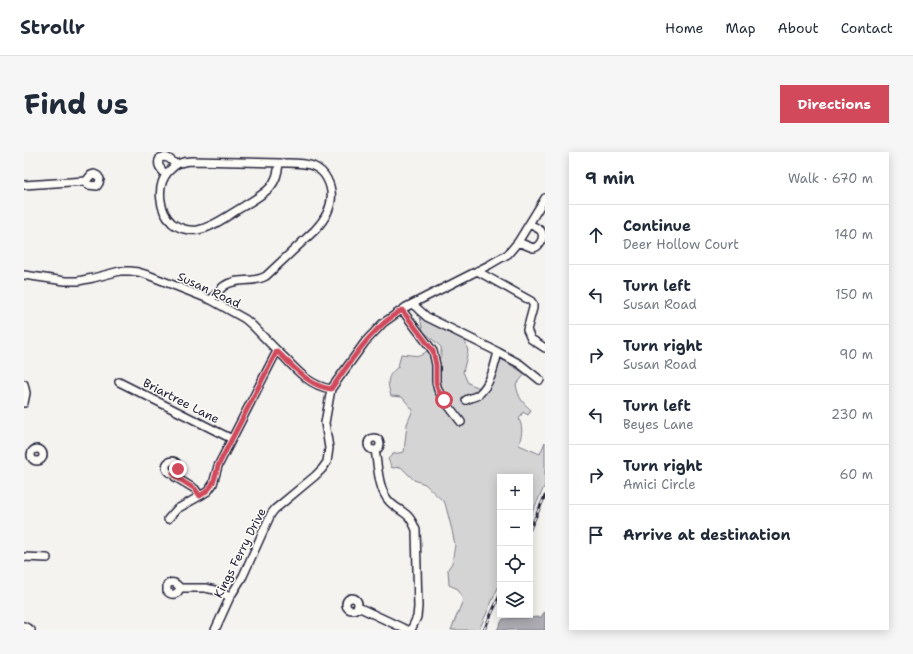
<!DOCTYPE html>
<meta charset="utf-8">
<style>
:root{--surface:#fff;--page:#f6f6f7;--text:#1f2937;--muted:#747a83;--line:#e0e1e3;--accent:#d1495b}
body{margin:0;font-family:"Shantell Sans",sans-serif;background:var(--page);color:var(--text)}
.controls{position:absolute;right:12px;bottom:12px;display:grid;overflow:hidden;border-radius:0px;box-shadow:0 2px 10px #0003}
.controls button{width:36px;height:36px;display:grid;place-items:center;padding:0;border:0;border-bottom:1px solid var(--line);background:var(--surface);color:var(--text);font:20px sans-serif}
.stop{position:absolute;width:12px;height:12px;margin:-9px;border:3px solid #d1495b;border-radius:50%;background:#fff}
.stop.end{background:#d1495b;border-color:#fff;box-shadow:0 1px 4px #0008}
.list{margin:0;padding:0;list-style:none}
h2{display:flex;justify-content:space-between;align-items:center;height:52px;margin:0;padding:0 16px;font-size:17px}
h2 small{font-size:13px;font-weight:400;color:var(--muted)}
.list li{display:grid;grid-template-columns:26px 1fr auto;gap:12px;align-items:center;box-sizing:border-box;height:60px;padding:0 16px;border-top:1px solid var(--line)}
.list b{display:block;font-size:15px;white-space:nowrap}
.list p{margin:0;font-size:13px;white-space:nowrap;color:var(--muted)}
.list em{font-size:13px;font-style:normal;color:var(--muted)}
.icon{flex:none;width:22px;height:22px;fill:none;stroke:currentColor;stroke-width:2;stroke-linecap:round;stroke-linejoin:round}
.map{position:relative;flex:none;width:521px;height:478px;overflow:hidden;border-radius:0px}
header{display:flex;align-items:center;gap:24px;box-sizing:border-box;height:56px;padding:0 20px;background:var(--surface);border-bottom:1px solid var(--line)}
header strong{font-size:19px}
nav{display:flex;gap:22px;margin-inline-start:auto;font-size:14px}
.intro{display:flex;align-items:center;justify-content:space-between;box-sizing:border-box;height:96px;padding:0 24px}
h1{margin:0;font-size:28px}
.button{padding:10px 18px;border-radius:0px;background:var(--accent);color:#fff;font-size:14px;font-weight:700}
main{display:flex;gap:24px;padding:0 24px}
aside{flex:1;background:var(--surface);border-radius:0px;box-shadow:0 2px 10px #0003}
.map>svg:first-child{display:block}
.green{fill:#d5d4d5;stroke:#7c7b88}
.water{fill:#acacb2;stroke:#757582}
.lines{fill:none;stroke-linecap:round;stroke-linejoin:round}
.minor-casing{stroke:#22223b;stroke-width:10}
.minor{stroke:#fdfcf7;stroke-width:7}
.rail-casing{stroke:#22223b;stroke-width:3}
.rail{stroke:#fdfcf7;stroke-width:1.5;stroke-dasharray:4.5;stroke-linecap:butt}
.route{stroke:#d1495b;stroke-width:5}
.labels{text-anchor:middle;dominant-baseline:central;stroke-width:3;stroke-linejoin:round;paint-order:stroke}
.street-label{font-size:12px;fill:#22223b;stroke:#fdfcf7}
</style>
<header>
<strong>Strollr</strong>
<nav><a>Home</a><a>Map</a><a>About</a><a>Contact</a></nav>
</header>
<div class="intro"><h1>Find us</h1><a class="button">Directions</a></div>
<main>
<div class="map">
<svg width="521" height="478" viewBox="0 0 521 478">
<rect width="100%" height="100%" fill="#f4f3ef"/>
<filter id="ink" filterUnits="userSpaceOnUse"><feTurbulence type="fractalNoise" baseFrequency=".025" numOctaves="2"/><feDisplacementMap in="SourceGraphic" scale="8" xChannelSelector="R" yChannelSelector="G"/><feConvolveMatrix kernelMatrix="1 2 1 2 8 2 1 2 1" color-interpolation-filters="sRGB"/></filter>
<g filter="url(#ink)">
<path class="green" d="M 396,165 L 440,185 L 444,199 L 439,220 L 444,231 L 463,239 L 463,223 L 469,216 L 472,207 L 479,208 L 501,222 L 492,233 C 495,246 497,249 507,258 L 504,263 L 499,260 L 495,267 C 500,278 497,283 495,293 L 516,302 L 521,290 L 521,333 L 506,365 L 506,325 L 476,325 L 476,431 L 455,478 L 427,478 L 439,448 L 434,437 L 425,433 L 424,417 L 428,411 L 431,393 L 428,378 L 421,351 L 401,332 L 390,328 L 377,315 L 368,316 L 364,307 L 369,302 L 380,300 L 383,272 L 389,258 L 378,245 L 367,244 C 363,231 362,224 374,215 L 377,202 L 396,204 L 403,199 L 407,203 L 409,215 L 417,204 L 417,195 L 399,179 Z"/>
<path class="water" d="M 521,459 L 521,478 L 473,478 L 479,467 L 517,465 Z"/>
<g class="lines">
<defs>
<path id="minor" d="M 168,9 L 255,11 C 253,37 240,41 220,54 C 206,62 190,75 174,78 C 166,79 155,77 148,71 C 135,59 132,34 144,20 C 147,17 150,14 153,12 C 158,10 163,9 168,9 Z
M 70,22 L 74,24 L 76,27 L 75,31 L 73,34 L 64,33 L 62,29 L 67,23 Z
M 142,23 C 137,17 132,13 136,6 C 143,3 147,8 152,13
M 0,33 L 62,29
M 494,90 L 509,96 C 516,95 521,85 517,79 C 514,76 509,74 505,72
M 453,119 L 507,149 L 509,152 L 509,156 L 503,178 L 507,187 L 521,196
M 0,123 L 41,129 L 54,129 L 69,126 L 96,119 L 106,119 L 114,120 L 124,123 L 187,148 L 221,167 L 228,173 C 239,184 249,195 261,206 C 274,220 287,234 307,237
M 187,148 C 191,143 195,138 200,134 C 212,125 229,132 242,124 L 291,78 C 304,64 313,46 303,27 C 300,21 296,17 289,14 C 279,10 266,11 255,11
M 389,152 L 395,158 L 403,165 L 474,200 C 470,215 467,232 454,243 C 451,245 446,246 442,248
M 378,158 L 409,199 L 412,213 L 412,230 L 414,238 L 420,248 L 437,270
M 474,200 L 496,212 L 516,228
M 95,230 L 208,287
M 0,232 L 2,241 L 0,251
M344 292a6 6 0 1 1 12 0a6 6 0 1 1-12 0Z
M7 303a6 6 0 1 1 12 0a6 6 0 1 1-12 0Z
M 351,298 C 354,314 354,337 365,349 C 370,355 378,358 384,364 C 388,368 390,373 392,378 L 394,455 L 393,465 L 387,478
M142 315a6 6 0 1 1 12 0a6 6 0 1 1-12 0Z
M 149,321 L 151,325 L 171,337 L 176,344
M 144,367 L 153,357 L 176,344 L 184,339 L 189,332 L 194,314 L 253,199
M 0,405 L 23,406
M 156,436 C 154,443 147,444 143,439 L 143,433 C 148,428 152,431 156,436 L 181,436 L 191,438 L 206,445
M322 452a6 6 0 1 1 12 0a6 6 0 1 1-12 0Z
M 334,455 L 383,478
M 0,474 L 7,478
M 191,478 L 206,445 L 219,424 L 247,362 L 251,357 L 256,353 L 291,324 L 298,317 L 303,310 L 305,296 L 301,271 L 307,237 L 341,190 L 359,171 L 382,155 L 465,113 L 484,102 L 494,90 L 521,46"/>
</defs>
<use href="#minor" class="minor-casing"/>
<use href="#minor" class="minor"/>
<defs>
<path id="rail" d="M 506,377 L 521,344
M 460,478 L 476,443"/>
</defs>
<use href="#rail" class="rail-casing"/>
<use href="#rail" class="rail"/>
</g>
</g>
<g class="lines" filter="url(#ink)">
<path class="route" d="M 154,317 L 152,319 L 149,321 L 152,325 L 171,337 L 176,344 C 190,335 190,329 194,314 L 253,199 C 269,214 284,234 307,237 C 328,208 346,177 378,158 L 409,199 L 412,213 L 412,230 L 414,238 L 420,248"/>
</g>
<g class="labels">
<g class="street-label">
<text transform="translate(185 138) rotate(25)">Susan Road</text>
<text transform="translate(157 249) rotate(27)">Briartree Lane</text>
<text transform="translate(216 401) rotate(-63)">Kings Ferry Drive</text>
</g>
</g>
</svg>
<div class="controls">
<button>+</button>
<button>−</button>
<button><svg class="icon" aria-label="locate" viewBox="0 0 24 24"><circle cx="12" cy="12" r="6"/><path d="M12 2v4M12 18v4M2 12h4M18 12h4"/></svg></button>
<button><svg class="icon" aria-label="layers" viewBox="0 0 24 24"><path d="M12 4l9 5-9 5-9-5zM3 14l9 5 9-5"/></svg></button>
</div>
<div class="stop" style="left:420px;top:248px"></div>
<div class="stop end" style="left:154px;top:317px"></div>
</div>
<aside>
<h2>9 min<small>Walk · 670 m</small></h2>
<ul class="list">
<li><svg class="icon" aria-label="ahead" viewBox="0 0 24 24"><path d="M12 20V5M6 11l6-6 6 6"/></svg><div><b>Continue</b><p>Deer Hollow Court</p></div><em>140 m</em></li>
<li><svg class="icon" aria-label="left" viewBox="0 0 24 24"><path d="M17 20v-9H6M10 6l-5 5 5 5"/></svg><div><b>Turn left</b><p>Susan Road</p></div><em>150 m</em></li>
<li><svg class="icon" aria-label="right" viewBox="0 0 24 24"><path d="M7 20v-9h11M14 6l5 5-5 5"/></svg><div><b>Turn right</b><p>Susan Road</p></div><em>90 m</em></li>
<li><svg class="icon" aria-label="left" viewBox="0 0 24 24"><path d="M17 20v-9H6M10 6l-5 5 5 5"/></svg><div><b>Turn left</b><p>Beyes Lane</p></div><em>230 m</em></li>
<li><svg class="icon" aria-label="right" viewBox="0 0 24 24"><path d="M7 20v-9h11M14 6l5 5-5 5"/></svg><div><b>Turn right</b><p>Amici Circle</p></div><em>60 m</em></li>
<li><svg class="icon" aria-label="arrive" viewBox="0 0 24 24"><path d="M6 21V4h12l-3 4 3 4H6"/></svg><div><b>Arrive at destination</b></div></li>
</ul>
</aside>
</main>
